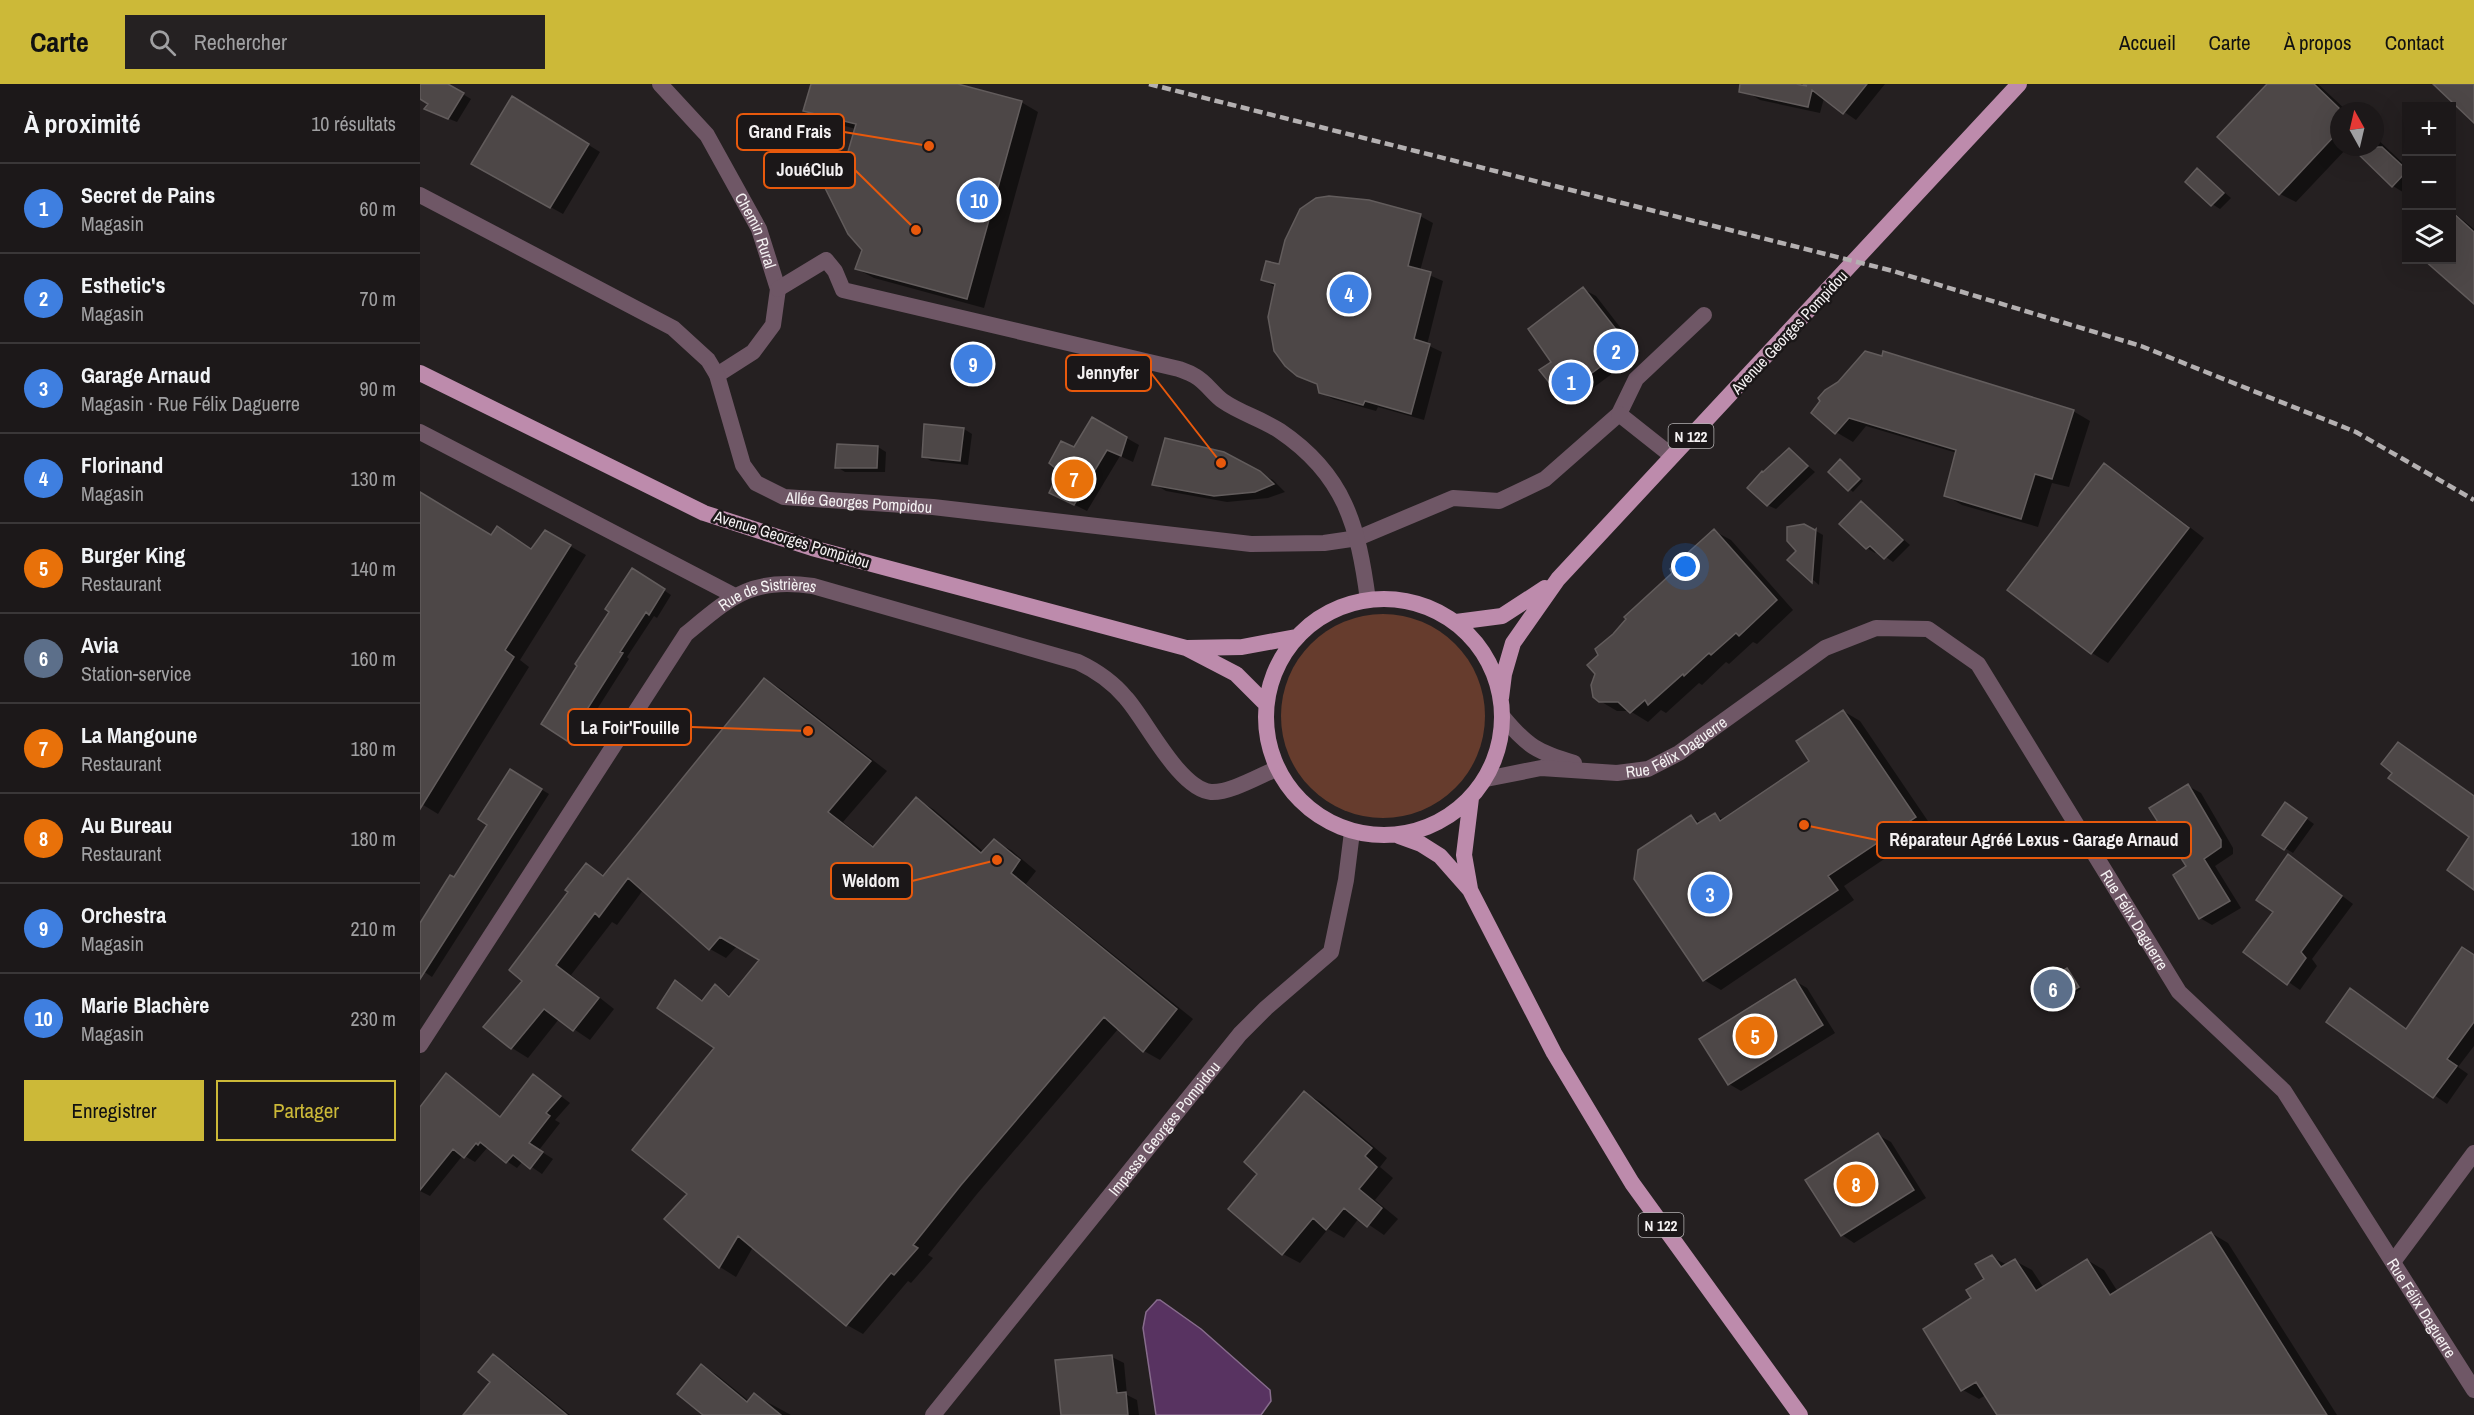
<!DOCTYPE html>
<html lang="fr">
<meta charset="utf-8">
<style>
:root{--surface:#1c1819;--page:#252122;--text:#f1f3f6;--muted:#a0a0a2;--line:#3a3738;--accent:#ccb938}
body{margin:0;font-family:"Archivo Narrow",sans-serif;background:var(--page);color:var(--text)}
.controls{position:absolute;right:18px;top:18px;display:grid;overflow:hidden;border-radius:0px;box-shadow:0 6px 24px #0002}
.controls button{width:54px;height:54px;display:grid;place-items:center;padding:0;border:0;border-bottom:2px solid var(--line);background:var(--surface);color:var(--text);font:30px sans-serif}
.compass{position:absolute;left:1910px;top:18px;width:54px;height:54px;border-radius:50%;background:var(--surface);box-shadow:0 6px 24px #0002;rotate:352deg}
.you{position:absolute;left:1266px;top:483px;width:21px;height:21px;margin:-15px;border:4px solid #fff;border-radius:50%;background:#1a73e8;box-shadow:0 0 0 9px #1a73e833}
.badge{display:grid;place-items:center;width:39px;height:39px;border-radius:50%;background:var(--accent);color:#fff;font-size:20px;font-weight:700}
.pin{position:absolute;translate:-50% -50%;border:3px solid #fff;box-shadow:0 2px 6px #0006}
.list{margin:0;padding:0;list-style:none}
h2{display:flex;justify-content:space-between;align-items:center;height:78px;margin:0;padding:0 24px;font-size:26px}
h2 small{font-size:20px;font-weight:400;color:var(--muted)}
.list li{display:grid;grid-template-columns:39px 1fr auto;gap:18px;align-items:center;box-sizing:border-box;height:90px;padding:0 24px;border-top:2px solid var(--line)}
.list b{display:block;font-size:22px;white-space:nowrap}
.list p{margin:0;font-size:20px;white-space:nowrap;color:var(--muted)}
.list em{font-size:20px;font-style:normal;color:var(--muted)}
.actions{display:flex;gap:12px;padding:18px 24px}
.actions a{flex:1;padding:14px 0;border:2px solid var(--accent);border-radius:0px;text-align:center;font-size:21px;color:var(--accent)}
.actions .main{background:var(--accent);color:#111}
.icon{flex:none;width:33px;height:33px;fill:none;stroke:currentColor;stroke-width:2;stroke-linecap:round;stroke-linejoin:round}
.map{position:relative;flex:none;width:2054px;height:1331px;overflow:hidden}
header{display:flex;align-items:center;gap:36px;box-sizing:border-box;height:84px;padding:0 30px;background:var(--accent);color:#111}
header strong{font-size:28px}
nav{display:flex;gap:33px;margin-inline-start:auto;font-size:21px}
.search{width:420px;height:54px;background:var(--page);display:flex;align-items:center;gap:15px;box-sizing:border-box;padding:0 21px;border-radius:0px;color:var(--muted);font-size:22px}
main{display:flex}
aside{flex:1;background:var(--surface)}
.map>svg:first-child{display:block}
.green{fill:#663c2d}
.water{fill:#583361;stroke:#876c8c;stroke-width:1.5}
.shadow{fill:#0007}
.building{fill:#4d4747;stroke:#625c5c;stroke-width:1.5}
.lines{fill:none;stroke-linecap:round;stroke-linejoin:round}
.minor{stroke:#6f5766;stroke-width:16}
.primary{stroke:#bd8bac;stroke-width:16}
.rail{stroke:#b4b0b1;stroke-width:4.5;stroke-dasharray:9 4.5;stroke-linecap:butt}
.labels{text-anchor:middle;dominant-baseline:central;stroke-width:5;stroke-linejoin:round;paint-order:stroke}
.shield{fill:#1b1718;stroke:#b3b0b1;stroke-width:1.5}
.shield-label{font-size:15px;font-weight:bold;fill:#f4f1f2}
.street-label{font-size:16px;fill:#f4f1f2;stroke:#1b1718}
.leader{fill:none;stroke:#e8590c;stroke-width:2}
.callout-dot{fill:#e8590c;stroke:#1b1718;stroke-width:2}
.callout{fill:#1b1718;stroke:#e8590c;stroke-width:2}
.callout-label{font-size:18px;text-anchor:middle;font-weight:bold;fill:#f4f1f2}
</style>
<header>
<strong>Carte</strong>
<div class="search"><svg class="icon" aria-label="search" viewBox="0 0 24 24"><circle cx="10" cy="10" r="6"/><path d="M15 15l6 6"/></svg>Rechercher</div>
<nav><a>Accueil</a><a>Carte</a><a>À propos</a><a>Contact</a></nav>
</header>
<main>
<aside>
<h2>À proximité<small>10 résultats</small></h2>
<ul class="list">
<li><span class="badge" style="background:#3f7fe0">1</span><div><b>Secret de Pains</b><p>Magasin</p></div><em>60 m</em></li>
<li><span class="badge" style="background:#3f7fe0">2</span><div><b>Esthetic's</b><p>Magasin</p></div><em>70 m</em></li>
<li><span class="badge" style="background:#3f7fe0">3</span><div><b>Garage Arnaud</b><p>Magasin · Rue Félix Daguerre</p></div><em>90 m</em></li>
<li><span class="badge" style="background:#3f7fe0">4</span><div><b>Florinand</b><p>Magasin</p></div><em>130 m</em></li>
<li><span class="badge" style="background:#e8710a">5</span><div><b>Burger King</b><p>Restaurant</p></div><em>140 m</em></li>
<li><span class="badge" style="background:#5c6f8a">6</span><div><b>Avia</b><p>Station-service</p></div><em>160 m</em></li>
<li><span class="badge" style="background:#e8710a">7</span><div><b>La Mangoune</b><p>Restaurant</p></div><em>180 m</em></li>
<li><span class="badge" style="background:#e8710a">8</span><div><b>Au Bureau</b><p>Restaurant</p></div><em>180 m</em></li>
<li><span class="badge" style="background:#3f7fe0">9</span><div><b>Orchestra</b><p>Magasin</p></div><em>210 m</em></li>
<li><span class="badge" style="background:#3f7fe0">10</span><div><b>Marie Blachère</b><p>Magasin</p></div><em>230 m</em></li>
</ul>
<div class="actions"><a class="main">Enregistrer</a><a>Partager</a></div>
</aside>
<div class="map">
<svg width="2054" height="1331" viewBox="0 0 2054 1331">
<rect width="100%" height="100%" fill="#252021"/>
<path class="green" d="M861 632a102 102 0 1 1 204 0a102 102 0 1 1-204 0Z"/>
<path class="water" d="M 737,1216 L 740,1216 L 781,1245 L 850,1306 L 851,1317 L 841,1331 L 736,1331 L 723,1244 L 726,1228 Z"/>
<path class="shadow" d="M 0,0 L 26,0 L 51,15 L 37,38 L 14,29 L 10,19 L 0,13 Z
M 393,0 L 532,0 L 601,18 L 618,28 L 564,224 L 454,194 L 437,185 L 444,166 L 424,86 L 436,45 L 402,36 L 385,26 Z
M 1329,0 L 1370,0 L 1392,5 L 1396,0 L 1465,0 L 1436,36 L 1404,14 L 1400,29 L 1340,16 L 1327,8 Z
M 1849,0 L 1898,0 L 1927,27 L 1919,27 L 1919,63 L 1928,63 L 1876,118 L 1860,110 Z
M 105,22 L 180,68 L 143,130 L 53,80 Z
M 1955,53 L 1986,82 L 1986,110 L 1973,102 L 1933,63 L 1955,63 Z
M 1778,86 L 1811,114 L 1800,125 L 1792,120 Z
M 924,113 L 949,117 L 1000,132 L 1013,139 L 1000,187 L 1023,197 L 1007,261 L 1022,268 L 1004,336 L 958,323 L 956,327 L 913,315 L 900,308 L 899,302 L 878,291 L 855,203 L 843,196 L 860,182 L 897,115 Z
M 2032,127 L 2054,145 L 2054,218 L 2006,176 L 2032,176 Z
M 1163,205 L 1176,212 L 1220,269 L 1154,318 L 1141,311 L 1121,287 L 1133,278 Z
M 1653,327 L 1670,337 L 1649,403 L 1632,399 L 1618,443 L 1542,421 L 1525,411 L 1537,369 L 1446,342 L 1433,358 L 1416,348 L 1393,329 Z
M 673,335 L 719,361 L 713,378 L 700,372 L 667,427 L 631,409 Z
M 544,345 L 552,350 L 548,381 L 511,377 L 503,372 Z
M 458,363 L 466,368 L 465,388 L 425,388 L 417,383 Z
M 1369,366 L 1395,388 L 1356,425 L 1347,421 Z
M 804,369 L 853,396 L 865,408 L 848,414 L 807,418 L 746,407 L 734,400 Z
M 1423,379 L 1443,397 L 1433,408 L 1410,388 Z
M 1684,381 L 1701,391 L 1784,454 L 1688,579 L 1672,569 Z
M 0,410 L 72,453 L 112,466 L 125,448 L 166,471 L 100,576 L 109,583 L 18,730 L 0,719 Z
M 1442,419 L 1490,461 L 1473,478 L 1457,467 L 1455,469 L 1447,464 L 1421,440 Z
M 1294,447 L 1311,456 L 1373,526 L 1337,560 L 1333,558 L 1309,580 L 1306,578 L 1282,601 L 1279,599 L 1246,629 L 1241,626 L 1228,638 L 1210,627 L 1197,627 L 1180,617 L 1180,572 L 1194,551 Z
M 1396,447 L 1403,451 L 1399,501 L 1370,476 Z
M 220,490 L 251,511 L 237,534 L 234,532 L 207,573 L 209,575 L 155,660 L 148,656 L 159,581 Z
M 344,595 L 361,605 L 467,687 L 423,738 L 455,763 L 496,715 L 513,725 L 564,768 L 574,757 L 591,766 L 616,787 L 606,800 L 773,935 L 740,976 L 724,967 L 699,944 L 557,1110 L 508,1171 L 513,1174 L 491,1199 L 488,1197 L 443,1250 L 427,1241 L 333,1163 L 316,1193 L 300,1183 L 246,1135 L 269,1110 L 296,964 L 255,898 L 284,917 L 295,902 L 311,912 L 341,875 L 317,862 L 306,874 L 290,865 L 223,806 L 197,841 L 192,838 L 151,891 L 194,925 L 170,956 L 139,935 L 108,974 L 92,964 L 104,897 L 166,781 L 185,792 Z
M 1423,627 L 1440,637 L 1512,743 L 1424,802 L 1434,816 L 1301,906 L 1284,896 L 1271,733 L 1282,739 L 1295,731 L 1304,736 L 1391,677 Z
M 91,687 L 129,710 L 12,893 L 0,885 L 0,841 L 35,795 L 69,740 Z
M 1768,702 L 1781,709 L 1813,764 L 1813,770 L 1795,782 L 1821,824 L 1792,841 L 1780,834 L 1768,783 Z
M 1873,725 L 1894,740 L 1873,769 L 1844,751 Z
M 1869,772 L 1933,820 L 1892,875 L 1897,882 L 1880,906 L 1825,868 L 1855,828 Z
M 2054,871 L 2054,962 L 2038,983 L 2048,990 L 2027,1020 L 1908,937 L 1931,906 L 1987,945 Z
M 1647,886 L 1661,905 L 1629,926 L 1626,924 Z
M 1375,897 L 1387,904 L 1415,949 L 1321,1007 L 1309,1000 Z
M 26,991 L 81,1033 L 114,992 L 150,1019 L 135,1036 L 140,1039 L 119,1066 L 133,1075 L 122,1090 L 103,1077 L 97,1084 L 67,1064 L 55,1078 L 43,1071 L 10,1112 L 0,1107 L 0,1028 Z
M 885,1009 L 901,1018 L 967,1074 L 960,1083 L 973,1094 L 955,1116 L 978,1135 L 964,1151 L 939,1134 L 924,1154 L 908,1145 L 880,1179 L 863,1170 L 810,1125 L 839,1090 Z
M 1458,1051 L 1471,1058 L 1506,1114 L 1434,1159 L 1422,1151 Z
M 1791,1149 L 1808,1159 L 1917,1331 L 1578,1331 L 1566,1311 L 1559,1315 L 1543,1306 L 1553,1215 L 1566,1195 L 1572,1173 L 1587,1181 L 1595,1177 L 1612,1186 L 1624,1204 L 1667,1176 L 1684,1186 L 1698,1208 Z
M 73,1272 L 89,1281 L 150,1331 L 45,1331 L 72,1298 Z
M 692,1273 L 704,1279 L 707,1311 L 717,1316 L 719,1331 L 642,1331 Z
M 282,1282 L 297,1291 L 329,1317 L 334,1311 L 371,1331 L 285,1331 Z"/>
<path class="building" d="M 0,0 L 28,0 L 44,9 L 28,35 L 4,25 L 8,20 L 0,15 Z
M 391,0 L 538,0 L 602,17 L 547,215 L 435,185 L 442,166 L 428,150 L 403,100 L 407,80 L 423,85 L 436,40 L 383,27 Z
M 1320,0 L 1376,0 L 1387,2 L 1383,0 L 1447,0 L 1423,30 L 1392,6 L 1388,23 L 1319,8 Z
M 1847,0 L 1894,0 L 1919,24 L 1919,47 L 1859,111 L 1797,53 Z
M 2013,0 L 2054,0 L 2054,39 Z
M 92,12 L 169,60 L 130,124 L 51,80 Z
M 1931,63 L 1962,63 L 1986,85 L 1986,88 L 1972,103 Z
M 1777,84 L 1804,109 L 1791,122 L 1765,98 Z
M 909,112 L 949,116 L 1001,130 L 988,182 L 1011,188 L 994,255 L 1010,260 L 991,330 L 945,317 L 943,321 L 899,309 L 897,300 L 877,292 L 865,282 L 854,267 L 848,233 L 855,200 L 841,196 L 846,177 L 859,180 L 865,156 L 880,125 L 896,114 Z
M 2031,127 L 2054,148 L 2054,220 L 2004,176 L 2031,176 Z
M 1163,203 L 1209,262 L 1140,312 L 1119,286 L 1131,278 L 1108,245 Z
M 1445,267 L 1462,272 L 1463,267 L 1654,326 L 1632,395 L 1615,390 L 1601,435 L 1524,412 L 1536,366 L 1429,334 L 1415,350 L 1391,329 L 1400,317 L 1398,314 L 1405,306 L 1418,298 Z
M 672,333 L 707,353 L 701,372 L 687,366 L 654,421 L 629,409 L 639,387 L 629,379 L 641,357 L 654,363 Z
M 504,340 L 544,344 L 540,377 L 502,373 Z
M 745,354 L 804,368 L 840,387 L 854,400 L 835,408 L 794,412 L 732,401 Z
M 417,360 L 458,362 L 457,384 L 415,384 Z
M 1369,364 L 1388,382 L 1347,422 L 1327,404 L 1342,387 L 1343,388 Z
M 1420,375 L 1440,395 L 1428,407 L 1408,388 Z
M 1684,379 L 1769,444 L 1671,570 L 1587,506 Z
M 0,408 L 71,451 L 77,442 L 111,465 L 125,446 L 151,461 L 85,566 L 94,573 L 0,725 Z
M 1441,417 L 1483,456 L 1464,475 L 1450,462 L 1446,465 L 1419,440 Z
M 1384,440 L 1395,446 L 1396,445 L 1392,499 L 1367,476 L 1376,467 L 1367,457 L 1367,443 Z
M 1294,445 L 1357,516 L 1319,552 L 1316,549 L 1291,571 L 1289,569 L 1264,592 L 1263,590 L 1228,621 L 1225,616 L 1210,629 L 1198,618 L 1179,618 L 1173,613 L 1171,601 L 1175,590 L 1167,581 L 1178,571 L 1175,565 L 1193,550 L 1206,535 L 1204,533 L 1252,489 L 1250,485 Z
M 212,484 L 245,505 L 229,531 L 226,528 L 200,568 L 203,569 L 147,657 L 121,640 L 157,582 L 155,580 L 189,528 L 185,525 Z
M 344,594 L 451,677 L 408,728 L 453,763 L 496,713 L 561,769 L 574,755 L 600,776 L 591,789 L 757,925 L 723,968 L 684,933 L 541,1101 L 493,1161 L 498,1164 L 474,1191 L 471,1189 L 426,1242 L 318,1152 L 299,1184 L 244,1135 L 267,1110 L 212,1066 L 294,964 L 237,924 L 255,896 L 282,917 L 295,900 L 309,913 L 339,876 L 300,853 L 289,866 L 208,794 L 179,833 L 175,829 L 136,881 L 179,914 L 153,947 L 124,925 L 91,965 L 63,943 L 102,897 L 89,886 L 148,808 L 145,806 L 166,779 L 183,792 Z
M 1423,626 L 1496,733 L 1408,792 L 1418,806 L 1283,897 L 1214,795 L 1218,766 L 1271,731 L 1277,740 L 1295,729 L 1300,737 L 1389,677 L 1376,657 Z
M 1978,658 L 2054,712 L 2054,806 L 2027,786 L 2049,753 L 1968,694 L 1972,689 L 1961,680 Z
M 90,685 L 122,705 L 0,895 L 0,839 L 30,791 L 34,793 L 67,741 L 58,735 Z
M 1768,700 L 1801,756 L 1801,763 L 1784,775 L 1810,817 L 1779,835 L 1753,791 L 1766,782 L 1729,724 Z
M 1865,718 L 1887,734 L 1864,766 L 1842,751 Z
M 1868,770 L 1922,812 L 1881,868 L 1886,874 L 1867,901 L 1823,868 L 1853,828 L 1836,816 Z
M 2042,863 L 2054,871 L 2054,938 L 2027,975 L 2037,982 L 2013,1014 L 1906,938 L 1930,904 L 1986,945 Z
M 1647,884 L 1659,903 L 1625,925 L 1613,907 Z
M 1375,895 L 1403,941 L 1308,1001 L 1279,955 Z
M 26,989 L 80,1033 L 113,990 L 141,1012 L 126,1029 L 130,1032 L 109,1059 L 123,1068 L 110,1085 L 93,1071 L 86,1079 L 60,1058 L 58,1061 L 56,1059 L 44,1074 L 33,1065 L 0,1106 L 0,1023 Z
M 884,1007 L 952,1064 L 945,1072 L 957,1083 L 939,1105 L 962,1124 L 947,1143 L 924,1124 L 906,1146 L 893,1134 L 862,1171 L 808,1125 L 837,1090 L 824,1078 Z
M 1458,1049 L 1494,1106 L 1421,1152 L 1385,1096 Z
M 1791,1148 L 1907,1331 L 1577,1331 L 1556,1298 L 1541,1307 L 1503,1245 L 1551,1214 L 1546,1206 L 1564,1195 L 1555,1180 L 1572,1171 L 1581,1183 L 1595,1175 L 1616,1207 L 1667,1175 L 1690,1211 Z
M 73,1270 L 83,1278 L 147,1331 L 43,1331 L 70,1298 L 58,1288 Z
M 692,1271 L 697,1309 L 706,1308 L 708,1331 L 641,1331 L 635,1276 Z
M 281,1280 L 327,1318 L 334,1309 L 361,1331 L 283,1331 L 257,1310 Z"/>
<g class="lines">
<g class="minor">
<path id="s1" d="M 240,0 L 287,51 L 339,145 L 358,205 L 353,241 L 333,268 L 297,291"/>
<path id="s2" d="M 0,111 L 253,244 L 288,276 L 297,291 L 323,381 L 336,399 L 364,413 L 513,423 L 831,460 L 904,459 L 938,454 L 1033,414 L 1079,417 L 1125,395 L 1199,330 L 1216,295 L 1284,231"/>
<path d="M 358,205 L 406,176 L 415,187 L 423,206 L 759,285 C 764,287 770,289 775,292 C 786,298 793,310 803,317 C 820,329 842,335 860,347 C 925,391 938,442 948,516"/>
<path d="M 1199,330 L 1252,372"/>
<path d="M 0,348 L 315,512"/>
<path d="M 1083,633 C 1107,662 1117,668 1154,679"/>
<path id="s3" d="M 1066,695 L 1121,684 L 1197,689 L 1228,685 L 1259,669 L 1405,564 L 1456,544 L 1508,545 L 1558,580 L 1759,908 L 1864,1007 L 2054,1306"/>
<path id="s4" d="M 0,961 L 266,550 C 311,513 331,493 393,502 L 658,578 C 677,587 692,597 706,614 C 726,636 759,705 791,708 C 810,709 839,692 856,685"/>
<path d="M 1973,1178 L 2054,1069"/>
<path id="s5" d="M 513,1331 L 820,950 L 846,924 L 911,868 L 926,796 L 932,748"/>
</g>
<path class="primary" d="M 0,289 L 284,429 L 392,464 L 766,564 L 816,590 L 845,619
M846 633a118 118 0 1 1 236 0a118 118 0 1 1-236 0Z
M 1036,538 L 1082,532 L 1125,504
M 767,564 L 822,563 L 876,553
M 1081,614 L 1084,590 L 1093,559 L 1138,495 L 1599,0
M 979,752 L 1001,760 L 1020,772 L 1050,806 L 1134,969 L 1212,1099 L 1380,1331
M 1050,805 L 1044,771 L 1051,714"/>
<path class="rail" d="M 729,0 L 1473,187 L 1721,262 L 1936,348 L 2054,416"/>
</g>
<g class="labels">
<g class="shield">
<rect x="1248.5" y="340" width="45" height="24" rx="4.5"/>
<rect x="1218.5" y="1129" width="45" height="24" rx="4.5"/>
</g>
<g class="shield-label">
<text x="1271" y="352">N 122</text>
<text x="1241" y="1141">N 122</text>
</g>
<g class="street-label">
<text stroke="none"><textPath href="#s1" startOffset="177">Chemin Rural</textPath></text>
<text transform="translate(1369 248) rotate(-47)">Avenue Georges Pompidou</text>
<text stroke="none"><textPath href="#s2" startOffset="573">Allée Georges Pompidou</textPath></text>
<text transform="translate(372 455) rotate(17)">Avenue Georges Pompidou</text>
<text stroke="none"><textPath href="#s4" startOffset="584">Rue de Sistrières</textPath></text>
<text stroke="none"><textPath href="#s3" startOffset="198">Rue Félix Daguerre</textPath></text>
<text stroke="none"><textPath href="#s3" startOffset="846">Rue Félix Daguerre</textPath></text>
<text stroke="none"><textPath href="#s5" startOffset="368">Impasse Georges Pompidou</textPath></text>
<text stroke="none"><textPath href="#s3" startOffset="1332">Rue Félix Daguerre</textPath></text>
</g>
</g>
<path class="leader" d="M509 62L424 48M496 146L435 86M801 379L731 289M388 647L271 643M1384 741L1457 756M577 776L492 797"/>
<g class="callout-dot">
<circle cx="509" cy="62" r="6"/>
<circle cx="496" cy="146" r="6"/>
<circle cx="801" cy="379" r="6"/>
<circle cx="388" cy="647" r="6"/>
<circle cx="1384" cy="741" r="6"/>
<circle cx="577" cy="776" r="6"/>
</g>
<g class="callout">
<rect x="317" y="30" width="107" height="36" rx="6"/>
<rect x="344" y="68" width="91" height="36" rx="6"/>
<rect x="646" y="271" width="85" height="36" rx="6"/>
<rect x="148" y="625" width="123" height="36" rx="6"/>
<rect x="1457" y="738" width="314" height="36" rx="6"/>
<rect x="411" y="779" width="81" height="36" rx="6"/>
</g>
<g class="callout-label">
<text x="370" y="54">Grand Frais</text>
<text x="390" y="92">JouéClub</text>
<text x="688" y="295">Jennyfer</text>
<text x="210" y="650">La Foir'Fouille</text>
<text x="1614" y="762">Réparateur Agréé Lexus - Garage Arnaud</text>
<text x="451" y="803">Weldom</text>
</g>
</svg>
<div class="controls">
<button>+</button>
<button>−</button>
<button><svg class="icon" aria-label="layers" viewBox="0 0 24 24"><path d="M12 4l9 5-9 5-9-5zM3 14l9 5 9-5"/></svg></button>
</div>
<svg class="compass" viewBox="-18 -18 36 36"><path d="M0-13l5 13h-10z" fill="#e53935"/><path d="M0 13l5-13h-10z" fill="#a0a0a2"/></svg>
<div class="you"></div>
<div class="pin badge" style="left:1151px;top:298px;background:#3f7fe0">1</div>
<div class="pin badge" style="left:1196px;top:267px;background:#3f7fe0">2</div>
<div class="pin badge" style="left:1290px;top:810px;background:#3f7fe0">3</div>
<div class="pin badge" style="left:929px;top:210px;background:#3f7fe0">4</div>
<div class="pin badge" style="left:1335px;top:952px;background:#e8710a">5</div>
<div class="pin badge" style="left:1633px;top:905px;background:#5c6f8a">6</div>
<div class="pin badge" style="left:654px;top:395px;background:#e8710a">7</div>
<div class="pin badge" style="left:1436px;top:1100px;background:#e8710a">8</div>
<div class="pin badge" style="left:553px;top:280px;background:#3f7fe0">9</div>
<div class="pin badge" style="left:559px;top:116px;background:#3f7fe0">10</div>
</div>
</main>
